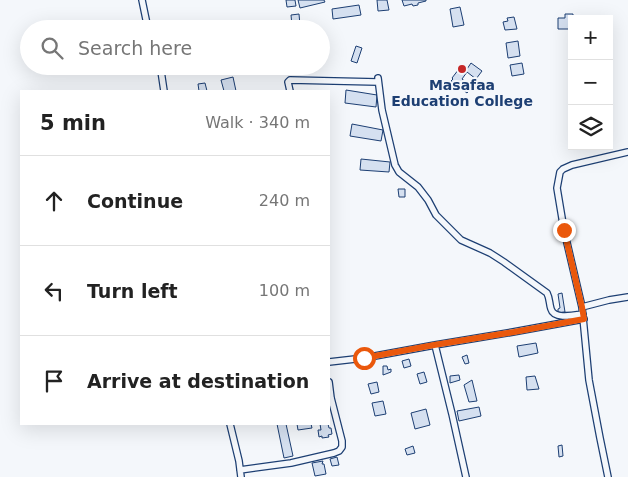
<!DOCTYPE html>
<meta charset="utf-8">
<style>
:root{--surface:#fff;--page:#f6f6f6;--text:#222;--muted:#767676;--line:#e0e0e0}
body{margin:0;font-family:"DejaVu Sans",sans-serif;background:var(--page);color:var(--text)}
.controls{position:absolute;right:15px;top:15px;display:grid;overflow:hidden;border-radius:0px;box-shadow:0 5px 20px #0002}
.controls button{width:45px;height:45px;display:grid;place-items:center;padding:0;border:0;border-bottom:1px solid var(--line);background:var(--surface);color:var(--text);font:25px sans-serif}
.stop{position:absolute;width:15px;height:15px;margin:-11px;border:4px solid #ea580c;border-radius:50%;background:#fff}
.stop.end{background:#ea580c;border-color:#fff;box-shadow:0 1px 5px #0008}
.list{margin:0;padding:0;list-style:none}
h2{display:flex;justify-content:space-between;align-items:center;height:65px;margin:0;padding:0 20px;font-size:21px}
h2 small{font-size:16px;font-weight:400;color:var(--muted)}
.list li{display:grid;grid-template-columns:32px 1fr auto;gap:15px;align-items:center;box-sizing:border-box;height:90px;padding:0 20px;border-top:1px solid var(--line)}
.list b{display:block;font-size:19px;white-space:nowrap}
.list em{font-size:16px;font-style:normal;color:var(--muted)}
.icon{flex:none;width:28px;height:28px;fill:none;stroke:currentColor;stroke-width:2;stroke-linecap:round;stroke-linejoin:round}
.map{position:relative;flex:none;width:628px;height:477px;overflow:hidden}
.search{position:absolute;background:var(--surface);box-shadow:0 5px 20px #0002;left:20px;top:20px;width:310px;height:55px;display:flex;align-items:center;gap:12px;box-sizing:border-box;padding:0 18px;border-radius:28px;color:var(--muted);font-size:19px}
.panel{position:absolute;background:var(--surface);box-shadow:0 5px 20px #0002;left:20px;top:90px;width:310px;height:335px;border-radius:0px}
.map>svg:first-child{display:block}
.building{fill:#d5e0f0;stroke:#1d3f73}
.lines{fill:none;stroke-linecap:round;stroke-linejoin:round}
.minor-casing{stroke:#1d3f73;stroke-width:8}
.minor{stroke:#f4f7fb;stroke-width:5.5}
.route{stroke:#ea580c;stroke-width:6}
.poi-dot{fill:#c62828;stroke:#f4f7fb;stroke-width:2}
.labels{text-anchor:middle;dominant-baseline:central;stroke-width:4;stroke-linejoin:round;paint-order:stroke}
.poi-label{font-size:14px;font-weight:bold;fill:#1d3f73;stroke:#f4f7fb}
</style>
<div class="map">
<svg width="628" height="477" viewBox="0 0 628 477">
<rect width="100%" height="100%" fill="#f4f7fb"/>
<path class="building" d="M 286,0 L 295,0 L 296,6 L 287,7 Z
M 298,0 L 324,0 L 325,2 L 300,8 Z
M 377,0 L 387,0 L 389,10 L 378,11 Z
M 402,0 L 426,0 L 426,1 L 418,3 L 418,5 L 413,6 L 412,4 L 404,6 Z
M 359,5 L 361,15 L 333,19 L 332,9 Z
M 460,7 L 464,25 L 453,27 L 450,9 Z
M 299,14 L 300,25 L 292,26 L 291,15 Z
M 565,14 L 573,14 L 573,19 L 572,19 L 572,29 L 558,29 L 558,18 L 565,18 Z
M 514,17 L 517,29 L 505,30 L 503,22 L 508,21 L 507,18 Z
M 518,41 L 520,56 L 508,58 L 506,43 Z
M 356,46 L 362,48 L 357,63 L 351,61 Z
M 471,63 L 482,71 L 476,79 L 467,72 L 462,79 L 472,87 L 467,93 L 451,81 L 453,79 L 452,78 L 462,65 L 467,69 Z
M 522,63 L 524,74 L 512,76 L 510,65 Z
M 233,77 L 236,91 L 224,91 L 221,80 Z
M 205,83 L 207,91 L 199,91 L 198,84 Z
M 346,90 L 377,95 L 376,107 L 345,103 Z
M 352,124 L 383,130 L 381,141 L 350,136 Z
M 361,159 L 390,162 L 389,172 L 360,170 Z
M 398,189 L 405,189 L 405,197 L 399,197 Z
M 562,293 L 565,312 L 558,313 L 558,309 L 560,308 L 558,294 Z
M 536,343 L 538,353 L 519,357 L 517,346 Z
M 467,355 L 469,363 L 465,364 L 462,357 Z
M 409,359 L 411,366 L 404,368 L 402,361 Z
M 383,366 L 387,366 L 388,370 L 391,369 L 391,372 L 383,375 Z
M 424,372 L 427,382 L 420,384 L 417,374 Z
M 459,375 L 460,380 L 450,383 L 450,376 Z
M 535,376 L 539,389 L 527,390 L 526,377 Z
M 472,380 L 477,401 L 469,402 L 464,385 Z
M 377,382 L 379,392 L 371,394 L 368,384 Z
M 383,401 L 386,414 L 375,416 L 372,403 Z
M 479,407 L 481,416 L 459,421 L 457,411 Z
M 426,409 L 430,425 L 415,429 L 411,413 Z
M 277,424 L 286,424 L 293,456 L 284,458 Z
M 297,424 L 311,424 L 312,428 L 298,430 Z
M 320,424 L 328,424 L 329,428 L 331,428 L 332,434 L 328,435 L 329,437 L 322,438 L 322,436 L 319,437 L 318,430 L 321,430 Z
M 562,445 L 563,456 L 559,457 L 558,446 Z
M 413,446 L 415,453 L 407,455 L 405,449 Z
M 337,457 L 339,465 L 332,466 L 330,459 Z
M 323,461 L 322,464 L 324,464 L 326,474 L 315,476 L 312,463 Z"/>
<g class="lines">
<defs>
<path id="minor" d="M 142,0 L 148,29
M 160,66 L 161,71 L 164,91
M 378,78 L 382,110 L 395,165 L 399,172 L 418,187 L 428,200 L 436,215 L 461,240 L 490,253 L 504,262 L 547,293 C 550,299 549,303 551,309 C 554,320 575,315 583,314
M 290,91 L 288,82 L 290,80 L 378,82
M 582,307 L 609,300 L 628,297
M 435,345 L 452,414 L 466,477
M 329,362 L 364,358 L 435,345 L 513,332 L 584,319
M 230,424 L 239,461 L 241,477
M 240,470 L 291,463 L 334,453 L 339,451 L 342,447 L 342,441 L 331,398 L 329,382
M 608,477 L 600,438 L 589,380 L 582,307 L 564,230 L 557,188 L 560,172 L 563,169 L 572,165 L 628,152"/>
</defs>
<use href="#minor" class="minor-casing"/>
<use href="#minor" class="minor"/>
</g>
<g class="lines">
<path class="route" d="M 364,358 L 434,345 L 514,332 L 584,319 L 582,307 L 564,230"/>
</g>
<circle class="poi-dot" cx="462" cy="69" r="5"/>
<g class="labels">
<g class="poi-label">
<text x="462" y="85">Masafaa<tspan x="462" dy="16">Education College</tspan></text>
</g>
</g>
</svg>
<div class="controls">
<button>+</button>
<button>−</button>
<button><svg class="icon" aria-label="layers" viewBox="0 0 24 24"><path d="M12 4l9 5-9 5-9-5zM3 14l9 5 9-5"/></svg></button>
</div>
<div class="stop" style="left:364px;top:358px"></div>
<div class="stop end" style="left:564px;top:230px"></div>
<div class="search"><svg class="icon" aria-label="search" viewBox="0 0 24 24"><circle cx="10" cy="10" r="6"/><path d="M15 15l6 6"/></svg>Search here</div>
<section class="panel">
<h2>5 min<small>Walk · 340 m</small></h2>
<ul class="list">
<li><svg class="icon" aria-label="ahead" viewBox="0 0 24 24"><path d="M12 20V5M6 11l6-6 6 6"/></svg><div><b>Continue</b></div><em>240 m</em></li>
<li><svg class="icon" aria-label="left" viewBox="0 0 24 24"><path d="M17 20v-9H6M10 6l-5 5 5 5"/></svg><div><b>Turn left</b></div><em>100 m</em></li>
<li><svg class="icon" aria-label="arrive" viewBox="0 0 24 24"><path d="M6 21V4h12l-3 4 3 4H6"/></svg><div><b>Arrive at destination</b></div></li>
</ul>
</section>
</div>
